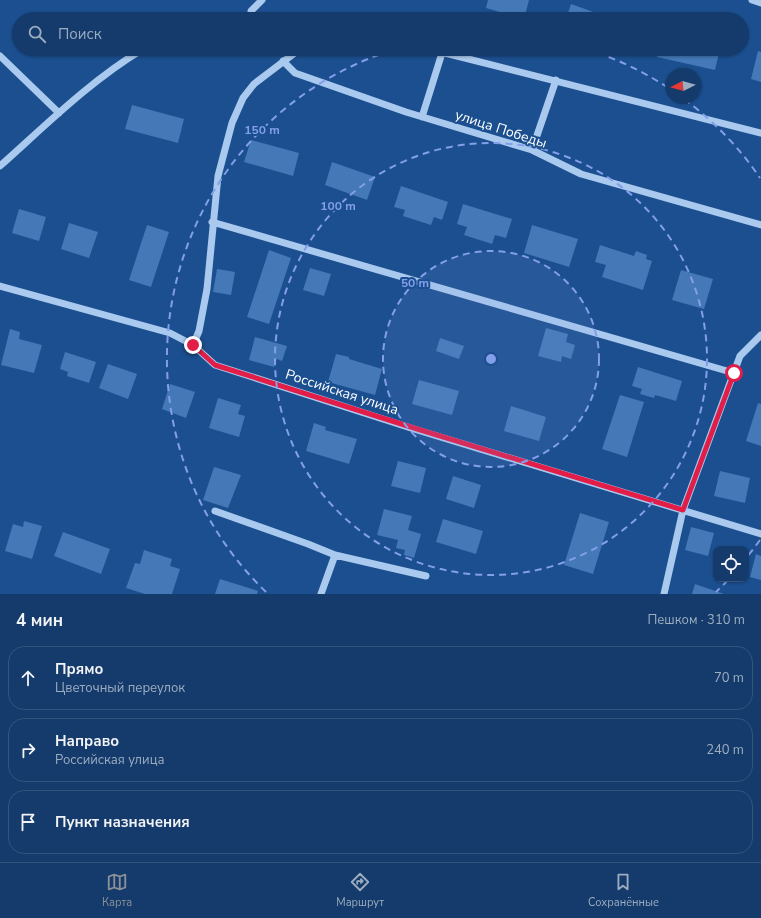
<!DOCTYPE html>
<html lang="ru">
<meta charset="utf-8">
<style>
:root{--surface:#143b6b;--page:#1d4271;--text:#f1f3f6;--muted:#9dadc1;--line:#33557e;--accent:#8c9099}
body{margin:0;font-family:"Nunito Sans",sans-serif;background:var(--page);color:var(--text)}
.controls{position:absolute;right:12px;bottom:12px;display:grid;overflow:hidden;border-radius:8px;box-shadow:0 1px 3px #0004}
.controls button{width:36px;height:36px;display:grid;place-items:center;padding:0;border:0;border-bottom:1px solid var(--line);background:var(--surface);color:var(--text);font:20px sans-serif}
.compass{position:absolute;left:665px;top:68px;width:36px;height:36px;border-radius:50%;background:var(--surface);box-shadow:0 1px 3px #0004;rotate:264deg}
.stop{position:absolute;width:12px;height:12px;margin:-9px;border:3px solid #e11d48;border-radius:50%;background:#fff}
.stop.end{background:#e11d48;border-color:#fff;box-shadow:0 1px 4px #0008}
.list{margin:0;padding:0;list-style:none}
h2{display:flex;justify-content:space-between;align-items:center;height:52px;margin:0;padding:0 16px;font-size:17px}
h2 small{font-size:13px;font-weight:400;color:var(--muted)}
.list li{display:grid;grid-template-columns:26px 1fr auto;gap:12px;align-items:center;box-sizing:border-box;height:64px;margin:0 8px 8px;padding:0 8px;border:1px solid var(--line);border-radius:16px}
.list b{display:block;font-size:15px;white-space:nowrap}
.list p{margin:0;font-size:13px;white-space:nowrap;color:var(--muted)}
.list em{font-size:13px;font-style:normal;color:var(--muted)}
.icon{flex:none;width:22px;height:22px;fill:none;stroke:currentColor;stroke-width:2;stroke-linecap:round;stroke-linejoin:round}
.map{position:relative;flex:none;width:761px;height:594px;overflow:hidden}
.search{position:absolute;background:var(--surface);box-shadow:0 1px 3px #0004;left:12px;right:12px;top:12px;height:44px;display:flex;align-items:center;gap:10px;box-sizing:border-box;padding:0 14px;border-radius:22px;color:var(--muted);font-size:15px}
.sheet{height:268px;background:var(--surface)}
nav{display:flex;justify-content:space-around;align-items:center;box-sizing:border-box;height:56px;border-top:1px solid var(--line);background:var(--surface);font-size:11px;color:var(--muted)}
nav a{display:grid;justify-items:center;gap:2px}
nav .on{color:var(--accent)}
.map>svg:first-child{display:block}
.building{fill:#4478b7}
.lines{fill:none;stroke-linecap:round;stroke-linejoin:round}
.minor{stroke:#a9c9ee;stroke-width:7}
.route{stroke:#e11d48;stroke-width:5}
.ring{fill:none;stroke:#839eea;stroke-width:2;stroke-dasharray:7 5}
.labels{text-anchor:middle;dominant-baseline:central;stroke-width:4;stroke-linejoin:round;paint-order:stroke}
.street-label{font-size:14px;fill:#fff;stroke:#1b4f8f}
.centre{fill:#839eea;stroke:#1b4f8f;stroke-width:2}
.ring-label{font-size:12px;text-anchor:middle;font-weight:bold;fill:#839eea;stroke:#1b4f8f;stroke-width:4;stroke-linejoin:round;paint-order:stroke}
</style>
<div class="map">
<svg width="761" height="594" viewBox="0 0 761 594">
<rect width="100%" height="100%" fill="#1b4f8f"/>
<path class="building" d="M 488,0 L 529,0 L 524,19 L 486,8 Z
M 571,4 L 613,19 L 566,19 Z
M 659,49 L 720,49 L 715,70 L 657,57 Z
M 758,51 L 761,52 L 761,82 L 751,79 Z
M 132,105 L 184,119 L 178,143 L 125,129 Z
M 251,140 L 299,153 L 293,176 L 244,162 Z
M 332,162 L 375,177 L 367,200 L 325,185 Z
M 401,186 L 448,202 L 442,220 L 434,217 L 431,225 L 403,216 L 405,210 L 394,207 Z
M 463,204 L 512,219 L 506,238 L 495,235 L 492,244 L 464,235 L 467,227 L 457,224 Z
M 19,209 L 46,217 L 39,241 L 12,233 Z
M 69,223 L 98,232 L 89,258 L 61,249 Z
M 147,225 L 169,232 L 151,287 L 129,280 Z
M 532,225 L 578,239 L 569,267 L 524,253 Z
M 600,245 L 634,256 L 636,251 L 647,255 L 646,259 L 652,261 L 643,290 L 602,277 L 606,265 L 595,262 Z
M 269,250 L 291,258 L 269,324 L 247,317 Z
M 310,268 L 331,274 L 324,296 L 303,290 Z
M 217,269 L 235,272 L 231,295 L 213,292 Z
M 681,270 L 713,279 L 704,309 L 672,300 Z
M 546,328 L 568,334 L 566,342 L 575,345 L 571,359 L 562,356 L 561,362 L 538,356 Z
M 10,329 L 20,332 L 19,339 L 42,345 L 34,373 L 1,365 Z
M 255,337 L 287,346 L 282,361 L 277,359 L 274,367 L 249,360 Z
M 440,338 L 464,346 L 459,359 L 436,351 Z
M 65,352 L 96,362 L 89,383 L 67,376 L 68,372 L 60,369 Z
M 336,354 L 349,357 L 349,359 L 382,369 L 375,395 L 328,382 Z
M 108,364 L 137,374 L 128,399 L 99,388 Z
M 638,367 L 682,381 L 676,401 L 655,395 L 654,398 L 640,394 L 642,389 L 632,386 Z
M 419,380 L 459,391 L 452,415 L 412,404 Z
M 170,384 L 195,392 L 186,418 L 162,409 Z
M 620,395 L 644,402 L 627,457 L 602,449 Z
M 218,398 L 241,405 L 238,414 L 245,416 L 239,437 L 209,428 Z
M 758,403 L 761,404 L 761,446 L 746,441 Z
M 511,406 L 546,417 L 539,441 L 504,431 Z
M 314,423 L 326,427 L 325,430 L 357,439 L 349,464 L 306,451 Z
M 398,461 L 426,468 L 420,493 L 391,486 Z
M 214,467 L 241,475 L 228,508 L 203,500 Z
M 720,471 L 750,478 L 745,503 L 714,496 Z
M 453,476 L 481,485 L 474,508 L 446,499 Z
M 384,509 L 412,516 L 408,530 L 421,534 L 414,558 L 404,555 L 405,550 L 396,548 L 398,540 L 377,535 Z
M 580,513 L 609,522 L 593,574 L 564,565 Z
M 443,519 L 483,531 L 476,554 L 436,542 Z
M 24,521 L 42,526 L 32,559 L 5,551 L 13,524 L 23,527 Z
M 691,527 L 714,533 L 708,556 L 685,550 Z
M 63,532 L 110,549 L 101,574 L 54,556 Z
M 144,550 L 172,559 L 170,566 L 180,569 L 172,594 L 145,594 L 126,588 L 135,563 L 140,564 Z
M 756,554 L 761,556 L 761,580 L 750,577 Z
M 220,579 L 258,591 L 257,594 L 215,594 Z
M 695,584 L 724,594 L 692,594 Z"/>
<g class="lines">
<path class="minor" d="M 752,0 L 761,3
M 251,19 L 251,11 L 262,0
M 429,49 L 761,133
M 0,56 L 59,113
M 283,61 L 295,73 L 406,112 L 532,150 L 581,174 L 761,225
M 422,117 L 442,53
M 532,150 L 556,80
M 0,166 C 46,125 90,81 143,49
M 212,222 L 734,373
M 0,286 L 170,333 L 193,345 L 215,365 L 414,429 L 761,534
M 193,345 L 199,331 L 207,289 L 218,176 L 232,123 L 243,98 L 254,84 L 300,49
M 215,511 L 308,544 L 335,555 L 321,594
M 335,555 L 426,576
M 664,594 L 683,510 L 740,356 L 761,335"/>
</g>
<g class="lines">
<path class="route" d="M 193,345 L 215,365 L 414,428 L 683,510 L 734,373"/>
</g>
<circle cx="491" cy="359" r="108" fill="#839eea" fill-opacity=".12"/>
<g class="ring">
<circle cx="491" cy="359" r="108"/>
<circle cx="491" cy="359" r="216"/>
<path d="M760 540A324 324 0 0 1 746 558M728 580A324 324 0 0 1 716 592M266 592A324 324 0 0 1 396 49M586 49A324 324 0 0 1 670 89M684 99A324 324 0 0 1 760 178"/>
</g>
<g class="labels">
<g class="street-label">
<text transform="translate(501 129) rotate(18)">улица Победы</text>
<text transform="translate(342 392) rotate(18)">Российская улица</text>
</g>
</g>
<circle cx="491" cy="359" r="6" class="centre"/>
<g class="ring-label">
<text x="262" y="134">150 m</text>
<text x="338" y="210">100 m</text>
<text x="415" y="287">50 m</text>
</g>
</svg>
<div class="controls">
<button><svg class="icon" aria-label="locate" viewBox="0 0 24 24"><circle cx="12" cy="12" r="6"/><path d="M12 2v4M12 18v4M2 12h4M18 12h4"/></svg></button>
</div>
<svg class="compass" viewBox="-18 -18 36 36"><path d="M0-13l5 13h-10z" fill="#e53935"/><path d="M0 13l5-13h-10z" fill="#9dadc1"/></svg>
<div class="stop" style="left:734px;top:373px"></div>
<div class="stop end" style="left:193px;top:345px"></div>
<div class="search"><svg class="icon" aria-label="search" viewBox="0 0 24 24"><circle cx="10" cy="10" r="6"/><path d="M15 15l6 6"/></svg>Поиск</div>
</div>
<section class="sheet">
<h2>4 мин<small>Пешком · 310 m</small></h2>
<ul class="list">
<li><svg class="icon" aria-label="ahead" viewBox="0 0 24 24"><path d="M12 20V5M6 11l6-6 6 6"/></svg><div><b>Прямо</b><p>Цветочный переулок</p></div><em>70 m</em></li>
<li><svg class="icon" aria-label="right" viewBox="0 0 24 24"><path d="M7 20v-9h11M14 6l5 5-5 5"/></svg><div><b>Направо</b><p>Российская улица</p></div><em>240 m</em></li>
<li><svg class="icon" aria-label="arrive" viewBox="0 0 24 24"><path d="M6 21V4h12l-3 4 3 4H6"/></svg><div><b>Пункт назначения</b></div></li>
</ul>
</section>
<nav>
<a class="on"><svg class="icon" aria-label="map" viewBox="0 0 24 24"><path d="M3 6l6-2 6 2 6-2v14l-6 2-6-2-6 2zM9 4v14M15 6v14"/></svg>Карта</a>
<a><svg class="icon" aria-label="directions" viewBox="0 0 24 24"><path d="M12 3l9 9-9 9-9-9zM9 14v-3h6M13 9l2 2-2 2"/></svg>Маршрут</a>
<a><svg class="icon" aria-label="saved" viewBox="0 0 24 24"><path d="M7 4h10v16l-5-4-5 4z"/></svg>Сохранённые</a>
</nav>
